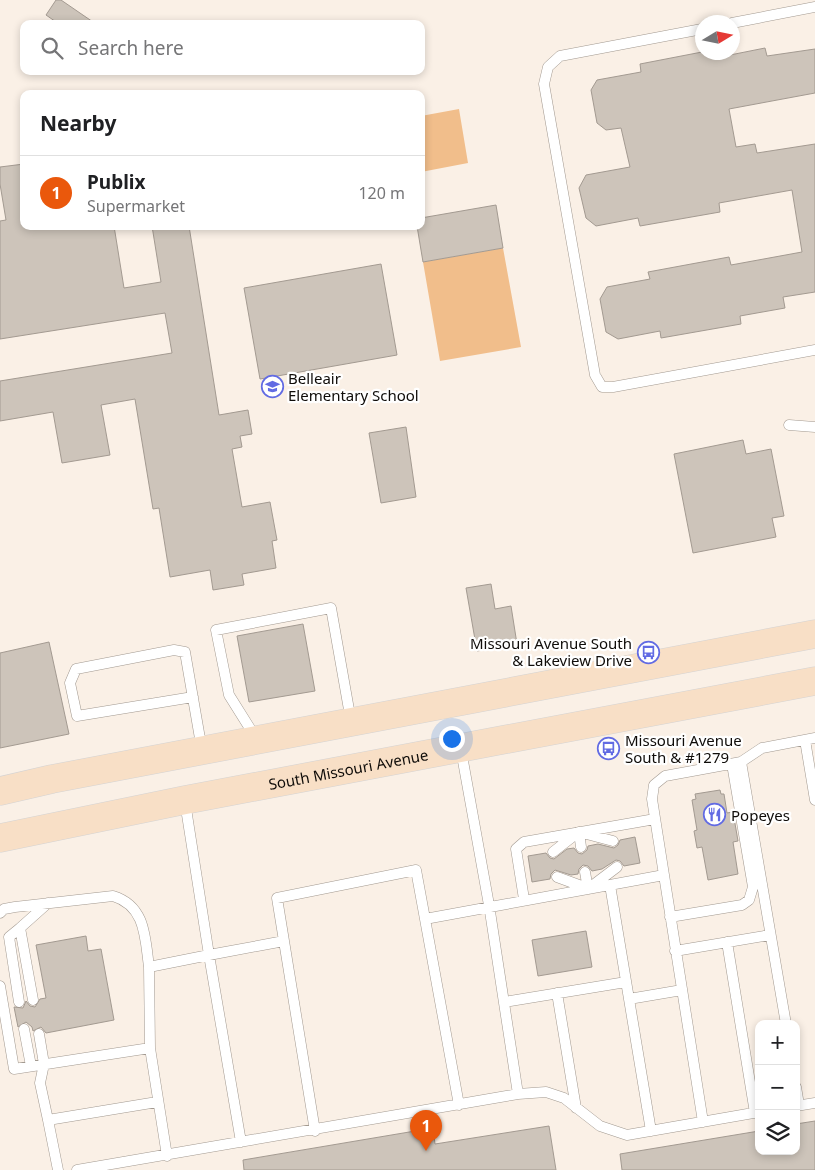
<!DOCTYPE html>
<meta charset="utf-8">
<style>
:root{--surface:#fff;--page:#f6f6f6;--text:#202124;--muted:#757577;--line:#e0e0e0;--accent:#ea580c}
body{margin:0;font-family:"Noto Sans",sans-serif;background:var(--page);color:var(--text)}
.controls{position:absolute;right:15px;bottom:15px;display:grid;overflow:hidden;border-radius:10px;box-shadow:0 2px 8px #0003}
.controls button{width:45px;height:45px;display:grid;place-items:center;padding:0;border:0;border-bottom:1px solid var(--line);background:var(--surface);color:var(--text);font:25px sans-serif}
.compass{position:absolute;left:695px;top:15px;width:45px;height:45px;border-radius:50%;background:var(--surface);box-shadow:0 2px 8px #0003;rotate:80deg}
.you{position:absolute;left:451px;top:738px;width:18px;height:18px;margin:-12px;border:4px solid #fff;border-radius:50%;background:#1a73e8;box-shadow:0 0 0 8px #1a73e833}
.badge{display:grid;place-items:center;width:32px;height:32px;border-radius:50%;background:var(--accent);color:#fff;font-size:16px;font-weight:700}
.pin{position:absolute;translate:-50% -41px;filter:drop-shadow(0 1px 2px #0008)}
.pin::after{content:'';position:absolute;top:26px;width:18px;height:15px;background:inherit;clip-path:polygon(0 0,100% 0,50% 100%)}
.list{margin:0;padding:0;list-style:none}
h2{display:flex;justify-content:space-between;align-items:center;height:65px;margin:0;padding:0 20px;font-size:21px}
h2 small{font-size:16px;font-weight:400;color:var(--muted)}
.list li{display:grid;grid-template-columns:32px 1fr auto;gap:15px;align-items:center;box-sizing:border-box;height:75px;padding:0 20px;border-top:1px solid var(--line)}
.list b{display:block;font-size:19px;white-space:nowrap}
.list p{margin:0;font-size:16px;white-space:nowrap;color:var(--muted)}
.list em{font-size:16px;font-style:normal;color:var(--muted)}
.icon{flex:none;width:28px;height:28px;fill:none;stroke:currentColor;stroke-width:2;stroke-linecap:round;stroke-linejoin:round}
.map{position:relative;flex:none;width:815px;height:1170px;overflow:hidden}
.search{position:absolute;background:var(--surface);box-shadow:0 2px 8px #0003;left:20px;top:20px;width:405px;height:55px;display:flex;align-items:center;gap:12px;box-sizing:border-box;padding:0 18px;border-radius:10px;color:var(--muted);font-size:19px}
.panel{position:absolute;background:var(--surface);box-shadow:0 2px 8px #0003;left:20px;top:90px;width:405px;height:140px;border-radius:10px}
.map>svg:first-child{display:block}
.green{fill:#f1be8b}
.building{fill:#cdc4ba;stroke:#a39a91}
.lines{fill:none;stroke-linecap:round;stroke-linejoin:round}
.lane-casing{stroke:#a29990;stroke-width:11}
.primary-casing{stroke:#d4d3d3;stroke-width:29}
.lane{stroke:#fff;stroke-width:10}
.primary{stroke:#f8dfc6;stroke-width:28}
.labels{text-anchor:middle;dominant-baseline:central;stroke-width:4.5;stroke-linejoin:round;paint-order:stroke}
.poi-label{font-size:15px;fill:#0f0c09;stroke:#fff;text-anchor:start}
.street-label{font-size:15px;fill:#0f0c09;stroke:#fff}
</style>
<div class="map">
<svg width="815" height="1170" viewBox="0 0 815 1170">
<rect width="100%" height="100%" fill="#faf0e6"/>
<path class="green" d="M 459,109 L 468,163 L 421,172 L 421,116 Z
M 503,248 L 521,347 L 440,361 L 423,262 Z"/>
<path class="building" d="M 56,0 L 61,0 L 96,24 L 59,24 L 46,15 Z
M 765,48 L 767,56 L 815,49 L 815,93 L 729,109 L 736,147 L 755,144 L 757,153 L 815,144 L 815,292 L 783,297 L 785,308 L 740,316 L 741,324 L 661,338 L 660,331 L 618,339 L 606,332 L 600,299 L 607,287 L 650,279 L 648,272 L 729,257 L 731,265 L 802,252 L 792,190 L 719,203 L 720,212 L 640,226 L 638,218 L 596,226 L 586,218 L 579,188 L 586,175 L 630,167 L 621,128 L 606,130 L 597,123 L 591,90 L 597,80 L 641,72 L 640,64 L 702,52 L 719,52 L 720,57 Z
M 24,164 L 24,226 L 114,226 L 124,288 L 161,282 L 152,226 L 189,226 L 219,415 L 248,410 L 252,434 L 240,436 L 242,447 L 232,449 L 242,507 L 270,502 L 277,540 L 272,541 L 276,568 L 242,574 L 244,585 L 213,590 L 210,570 L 170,577 L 159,508 L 153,509 L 135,399 L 101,405 L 110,455 L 62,463 L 53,412 L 0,421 L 0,381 L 172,353 L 165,313 L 0,339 L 0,221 L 6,220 L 0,184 L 0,167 Z
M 496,205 L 503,248 L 423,262 L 417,226 L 421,226 L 421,218 Z
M 381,264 L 397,355 L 260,379 L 244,288 Z
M 406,427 L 416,497 L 381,503 L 369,433 Z
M 743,440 L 746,454 L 771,449 L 784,516 L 772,518 L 776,537 L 693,553 L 674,454 Z
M 491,584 L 495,609 L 511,606 L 517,644 L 477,651 L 466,588 Z
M 303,624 L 315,691 L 249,702 L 237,636 Z
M 49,642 L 69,734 L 0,748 L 0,653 Z
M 720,790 L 721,794 L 724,794 L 727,813 L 733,812 L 738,841 L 733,842 L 738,874 L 708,880 L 702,847 L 697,848 L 694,831 L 697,830 L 692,800 L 696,799 L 695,794 Z
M 635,837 L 640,863 L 624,866 L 620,861 L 616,860 L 602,869 L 592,871 L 588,866 L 583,865 L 579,869 L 578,874 L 571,875 L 555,870 L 551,874 L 550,879 L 532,882 L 528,856 L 546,853 L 550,858 L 554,859 L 567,849 L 574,848 L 578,853 L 582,854 L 587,850 L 588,846 L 598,844 L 614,848 L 618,845 L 620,840 Z
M 586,931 L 592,967 L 538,976 L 532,940 Z
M 86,936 L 88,951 L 101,949 L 114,1020 L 46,1033 L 41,1027 L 33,1031 L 32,1027 L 26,1022 L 18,1027 L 14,1007 L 23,1008 L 26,1001 L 30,1006 L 35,1007 L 40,999 L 46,998 L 36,945 Z
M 815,1121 L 815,1170 L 622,1170 L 620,1154 L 759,1131 L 759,1151 L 796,1151 L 796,1124 Z
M 549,1126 L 556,1170 L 244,1170 L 243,1160 L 433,1128 L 435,1144 Z"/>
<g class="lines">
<defs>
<path id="lane" d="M 732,23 L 815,7
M 702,29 L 560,56 L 548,67 L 544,84 L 595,375 L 602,387 L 613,387 L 815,350
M 789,425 L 815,427
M 193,697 L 77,716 L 70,683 L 76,669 L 174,650 L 185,652 L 202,750
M 256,738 L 229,695 L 216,630 L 331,608 L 351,721
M 805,740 L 815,800
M 741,762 L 786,1024
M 581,847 L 579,832 L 613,841
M 553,852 L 576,834
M 585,872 L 588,889 L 617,867
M 557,877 L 587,888
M 610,885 L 651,1131
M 524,899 L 516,849 L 524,842 L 655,819
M 0,913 L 4,909 L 15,907 L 113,896 C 146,906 145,938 149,967
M 670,917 L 742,905 L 749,900 L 753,887 L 732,764
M 425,919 L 459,1105
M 284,941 L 315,1131
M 727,942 L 755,1113
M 675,951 L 770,935
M 0,986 L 14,1069 L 150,1048
M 557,993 L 576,1108
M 629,999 L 682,990
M 33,1000 L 20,928 L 48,903
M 19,1002 L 9,937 L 20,928
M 504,1002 L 626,982
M 24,1029 L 31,1066
M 39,1034 L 44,1064 L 40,1083 L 48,1120
M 796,1087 L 799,1105
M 518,1094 L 546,1092 L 564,1098 L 600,1126 L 627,1135 L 759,1112
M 796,1106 L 815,1103
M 703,1122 L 652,799 L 654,785 L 665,776 L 741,762 L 762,748 L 815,738
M 241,1142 L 209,955 L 284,941 L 277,898 L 416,870 L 425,919 L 664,875
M 167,1156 L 150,1048 L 149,967 L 209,955 L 185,802
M 58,1170 L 48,1120 L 157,1102
M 77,1170 L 518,1094 L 489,905 L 461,750"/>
<g id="primary">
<path d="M 0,791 L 52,779 L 815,634"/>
<path id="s1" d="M 0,838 L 185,800 L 815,681"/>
</g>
</defs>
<use href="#lane" class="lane-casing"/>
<use href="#primary" class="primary-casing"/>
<use href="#lane" class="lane"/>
<use href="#primary" class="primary"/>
</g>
<defs>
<symbol id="school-ring" viewBox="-11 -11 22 22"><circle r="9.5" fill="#fff" stroke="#626be3" stroke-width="1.5"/><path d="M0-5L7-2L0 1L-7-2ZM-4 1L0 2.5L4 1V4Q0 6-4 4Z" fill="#626be3"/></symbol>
<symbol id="bus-ring" viewBox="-11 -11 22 22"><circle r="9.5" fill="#fff" stroke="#626be3" stroke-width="1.5"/><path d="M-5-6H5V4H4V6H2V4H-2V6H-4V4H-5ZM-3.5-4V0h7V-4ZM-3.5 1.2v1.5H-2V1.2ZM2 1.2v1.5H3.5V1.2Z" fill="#626be3"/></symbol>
<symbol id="restaurant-ring" viewBox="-11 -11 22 22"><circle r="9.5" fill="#fff" stroke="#626be3" stroke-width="1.5"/><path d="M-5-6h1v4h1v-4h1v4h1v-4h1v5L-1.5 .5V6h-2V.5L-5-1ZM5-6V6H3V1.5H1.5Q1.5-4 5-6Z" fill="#626be3"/></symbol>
</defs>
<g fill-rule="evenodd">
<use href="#school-ring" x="260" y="374" width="25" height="25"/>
<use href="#bus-ring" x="636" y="640" width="25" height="25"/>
<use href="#bus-ring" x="596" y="736" width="25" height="25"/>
<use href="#restaurant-ring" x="702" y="802" width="25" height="25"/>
</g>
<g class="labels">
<g class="poi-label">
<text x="288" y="378">Belleair<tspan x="288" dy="17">Elementary School</tspan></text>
<text x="632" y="643" text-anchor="end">Missouri Avenue South<tspan x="632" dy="17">&amp; Lakeview Drive</tspan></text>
<text x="625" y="740">Missouri Avenue<tspan x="625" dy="17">South &amp; #1279</tspan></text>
<text x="731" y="815">Popeyes</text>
</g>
<g class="street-label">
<text stroke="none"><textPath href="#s1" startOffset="355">South Missouri Avenue</textPath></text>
</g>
</g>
</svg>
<div class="controls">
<button>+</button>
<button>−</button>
<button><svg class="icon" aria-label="layers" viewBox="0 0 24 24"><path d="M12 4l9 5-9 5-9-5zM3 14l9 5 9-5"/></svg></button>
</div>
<svg class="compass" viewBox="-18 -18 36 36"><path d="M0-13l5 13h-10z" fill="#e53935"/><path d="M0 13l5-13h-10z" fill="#757577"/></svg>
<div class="you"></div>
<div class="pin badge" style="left:426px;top:1151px">1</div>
<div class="search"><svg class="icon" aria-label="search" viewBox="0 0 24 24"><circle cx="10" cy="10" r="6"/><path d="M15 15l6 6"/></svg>Search here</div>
<section class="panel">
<h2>Nearby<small></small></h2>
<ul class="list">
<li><span class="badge">1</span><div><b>Publix</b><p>Supermarket</p></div><em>120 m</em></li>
</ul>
</section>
</div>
